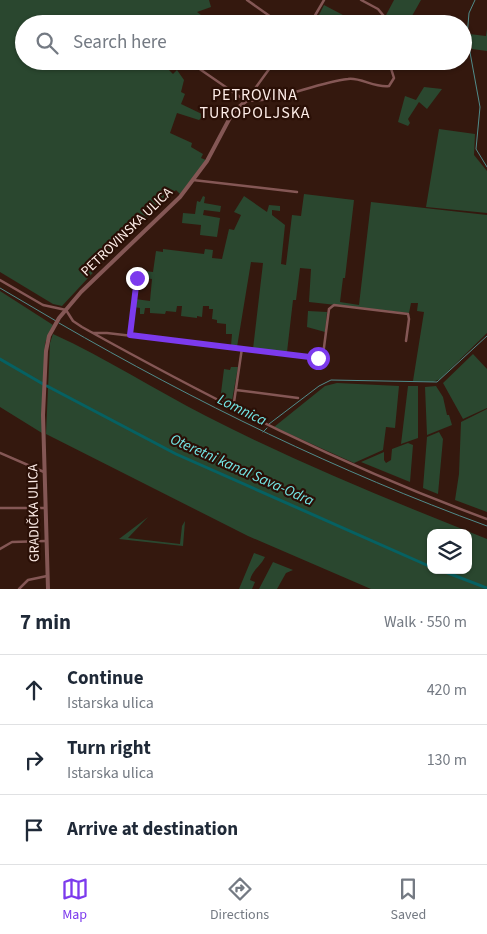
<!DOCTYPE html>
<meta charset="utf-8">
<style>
:root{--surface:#fff;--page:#f2f2f3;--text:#1f2937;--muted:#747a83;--line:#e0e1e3;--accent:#7c3aed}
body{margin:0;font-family:"Source Sans 3",sans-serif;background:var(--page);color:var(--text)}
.controls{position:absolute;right:15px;bottom:15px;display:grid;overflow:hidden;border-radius:10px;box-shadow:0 1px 4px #0004}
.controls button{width:45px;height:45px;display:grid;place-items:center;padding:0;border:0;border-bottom:1px solid var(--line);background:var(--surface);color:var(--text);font:25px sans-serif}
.stop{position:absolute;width:15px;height:15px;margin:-11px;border:4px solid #7c3aed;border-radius:50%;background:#fff}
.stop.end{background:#7c3aed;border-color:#fff;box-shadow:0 1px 5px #0008}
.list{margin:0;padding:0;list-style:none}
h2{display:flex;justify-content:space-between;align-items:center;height:65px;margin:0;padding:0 20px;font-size:21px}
h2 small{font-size:16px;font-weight:400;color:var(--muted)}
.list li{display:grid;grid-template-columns:32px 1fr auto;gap:15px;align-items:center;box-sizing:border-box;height:70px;padding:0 20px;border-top:1px solid var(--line)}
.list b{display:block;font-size:19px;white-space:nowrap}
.list p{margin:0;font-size:16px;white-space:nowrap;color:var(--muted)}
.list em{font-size:16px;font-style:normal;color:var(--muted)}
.icon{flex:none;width:28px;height:28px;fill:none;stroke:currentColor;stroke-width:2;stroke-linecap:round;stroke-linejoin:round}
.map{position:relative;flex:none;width:487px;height:589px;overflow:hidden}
.search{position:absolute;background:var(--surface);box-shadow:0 1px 4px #0004;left:15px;right:15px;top:15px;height:55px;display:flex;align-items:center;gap:12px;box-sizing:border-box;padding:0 18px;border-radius:28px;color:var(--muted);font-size:19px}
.sheet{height:275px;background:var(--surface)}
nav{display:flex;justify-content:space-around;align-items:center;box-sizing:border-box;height:70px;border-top:1px solid var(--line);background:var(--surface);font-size:14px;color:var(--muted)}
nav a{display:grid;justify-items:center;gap:2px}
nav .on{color:var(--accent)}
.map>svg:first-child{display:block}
.green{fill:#2a472f;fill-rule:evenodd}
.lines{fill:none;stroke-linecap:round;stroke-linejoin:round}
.stream{stroke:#508b8a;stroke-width:1}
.canal{stroke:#066162;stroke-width:3}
.minor{stroke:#845755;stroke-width:2.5}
.tertiary{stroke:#845755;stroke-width:4}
.route{stroke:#7c3aed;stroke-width:6}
.labels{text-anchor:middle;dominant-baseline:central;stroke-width:4.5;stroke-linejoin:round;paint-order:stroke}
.street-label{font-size:14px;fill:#feede8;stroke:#2a0f06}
.water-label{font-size:15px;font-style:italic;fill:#74e7e7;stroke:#2a0f06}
.quarter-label{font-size:16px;letter-spacing:1px;fill:#feede8;stroke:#2a0f06}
</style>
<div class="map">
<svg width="487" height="589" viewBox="0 0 487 589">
<rect width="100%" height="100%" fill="#34180e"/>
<path class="green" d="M 0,0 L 209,0 L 211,7 L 197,12 L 213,24 L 203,24 L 190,15 C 176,24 163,28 147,19 L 143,24 L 24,24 L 24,61 L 160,61 L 173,74 L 177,70 L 184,80 L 181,92 L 185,94 L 181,104 L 204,115 L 199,120 L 177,113 L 170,133 L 192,143 L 191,147 L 203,154 L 201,158 L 206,160 L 180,194 L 176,190 L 116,248 L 62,306 L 53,304 L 0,272 Z
M 394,0 L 421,0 L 408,23 L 394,22 L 385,17 Z
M 324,5 L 360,24 L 331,24 L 318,17 Z
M 487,29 L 487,51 L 472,49 L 469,34 L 486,36 Z
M 424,87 L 442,89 L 427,109 L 419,102 L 408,119 L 410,123 L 408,126 L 398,122 L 405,96 L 416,100 Z
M 439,129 L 475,134 L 474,155 L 487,171 L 487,213 L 426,207 Z
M 304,194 L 354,200 L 345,278 L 343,278 L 340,302 L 359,305 L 371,202 L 487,215 L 487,333 L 440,379 L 433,382 L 413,381 L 424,312 L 417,311 L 418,303 L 411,303 L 409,313 L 309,302 L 311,269 L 300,268 L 296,300 L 293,300 L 287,352 L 253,349 L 263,263 L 251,262 L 237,347 L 231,346 L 232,334 L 226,334 L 226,324 L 217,323 L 217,320 L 212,319 L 213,309 L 209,309 L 209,306 L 203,306 L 202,317 L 197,316 L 197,318 L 181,316 L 182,306 L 177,306 L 176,312 L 166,311 L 165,314 L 150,313 L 150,308 L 145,308 L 144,314 L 140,314 L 140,308 L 134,307 L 135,299 L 150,301 L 152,279 L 138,277 L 136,270 L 153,272 L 156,251 L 163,252 L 163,249 L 204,254 L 205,249 L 213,250 L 212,258 L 222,259 L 229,229 L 234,230 L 241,215 L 234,212 L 244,196 L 267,212 L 269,205 L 280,206 L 280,211 L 272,210 L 272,215 L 285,225 L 281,264 L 286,265 L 292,215 L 301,216 Z
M 203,196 L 205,197 L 204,203 L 221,206 L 220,212 L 204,210 L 203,215 L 220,218 L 217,237 L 200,235 L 201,225 L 182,223 L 183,213 L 195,214 L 197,201 L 200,202 Z
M 0,291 L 53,325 L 45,343 L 42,433 L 0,407 Z
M 308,311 L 327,312 L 325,332 L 307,327 Z
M 53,334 C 106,358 155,390 206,416 C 297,463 392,501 487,539 L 487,589 L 371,589 L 248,536 L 46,434 L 50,343 ZM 431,533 L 468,533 L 468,570 L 431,570 Z
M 473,354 L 487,369 L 487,408 L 463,419 L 443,383 Z
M 231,367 L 238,367 L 231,406 L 220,401 L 224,369 L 230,370 Z
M 337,383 L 399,386 L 395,428 L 386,427 L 383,450 L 354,463 L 274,427 L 325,386 Z
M 408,386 L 418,386 L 418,438 L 401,444 Z
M 436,386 L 443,397 L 447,415 L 449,415 L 452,425 L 427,435 L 425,387 Z
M 487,409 L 487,512 L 455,500 L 459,474 L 461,422 Z
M 439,432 L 443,439 L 438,494 L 423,488 L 427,437 Z
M 408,443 L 413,445 L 410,482 L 361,462 L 384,452 L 384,460 L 386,463 L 391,460 L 392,449 Z
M 148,517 L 128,538 L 180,544 L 182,526 L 185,521 L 183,546 L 119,539 Z
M 254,553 L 265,557 C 260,567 253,569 250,580 L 255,582 L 252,589 L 239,589 Z
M 273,562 L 293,570 L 286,573 L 277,589 L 259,589 Z"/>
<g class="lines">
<path class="stream" d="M 475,0 L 469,13 L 467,36 L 480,107 L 476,149 L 487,167
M 0,288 L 56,321
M 59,323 C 197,403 337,471 487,526
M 269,424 L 319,386 L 331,380 L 437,382 L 487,336
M 263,432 L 267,428"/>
<path class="canal" d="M 0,359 L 43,384
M 47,386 L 176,454 L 431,567
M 440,570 L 487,588"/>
<path class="minor" d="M 247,0 L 281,24
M 361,0 L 378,9 L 388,21 L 396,24
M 310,24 L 324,0
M 410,24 L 438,20
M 188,61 L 246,101
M 246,101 C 281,101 314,83 348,79 C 360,77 375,88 389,86 L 394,78 L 389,62
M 246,101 L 275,61
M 193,180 L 297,192
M 0,280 L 43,305 L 66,310 L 73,321 L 82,327 C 213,400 345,467 487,519
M 93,333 L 107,333 L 321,358 L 323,355 L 329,309 L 334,305 L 408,314 L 409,319 L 406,341
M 130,335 L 137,278
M 236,390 L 298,398
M 233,409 L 242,348
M 0,453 L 44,472
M 0,508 L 45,508
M 0,549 L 12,542 L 46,541
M 19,589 L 28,580 L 47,576"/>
<path class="tertiary" d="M 48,589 L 43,415 L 46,351 L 49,336 L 59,318 L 81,292 L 180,197 L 207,161 L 233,112 L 246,101"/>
</g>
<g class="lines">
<path class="route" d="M 137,278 L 130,335 L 318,358"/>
</g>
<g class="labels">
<g class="street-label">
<text transform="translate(127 232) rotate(-44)">PETROVINSKA ULICA</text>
<text transform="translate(34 513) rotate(-91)">GRADIČKA ULICA</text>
</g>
<g class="water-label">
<text transform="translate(242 410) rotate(26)">Lomnica</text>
<text transform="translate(242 470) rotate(24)">Oteretni kanal Sava-Odra</text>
</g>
<g class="quarter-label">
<text x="255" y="95">PETROVINA<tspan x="255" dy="18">TUROPOLJSKA</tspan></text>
</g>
</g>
</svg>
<div class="controls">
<button><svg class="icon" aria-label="layers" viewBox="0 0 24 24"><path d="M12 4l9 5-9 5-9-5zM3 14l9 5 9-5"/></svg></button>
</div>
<div class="stop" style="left:318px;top:358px"></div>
<div class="stop end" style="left:137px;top:278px"></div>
<div class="search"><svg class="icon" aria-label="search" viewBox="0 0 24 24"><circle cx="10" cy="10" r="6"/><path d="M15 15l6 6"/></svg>Search here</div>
</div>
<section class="sheet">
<h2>7 min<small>Walk · 550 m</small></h2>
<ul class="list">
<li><svg class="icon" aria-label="ahead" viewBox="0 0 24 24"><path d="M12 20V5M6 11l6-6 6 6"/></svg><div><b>Continue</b><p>Istarska ulica</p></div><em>420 m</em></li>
<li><svg class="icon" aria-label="right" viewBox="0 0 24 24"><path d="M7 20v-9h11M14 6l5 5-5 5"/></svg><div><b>Turn right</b><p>Istarska ulica</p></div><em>130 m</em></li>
<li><svg class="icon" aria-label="arrive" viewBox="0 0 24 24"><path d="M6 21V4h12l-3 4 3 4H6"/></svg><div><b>Arrive at destination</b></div></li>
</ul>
</section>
<nav>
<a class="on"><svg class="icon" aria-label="map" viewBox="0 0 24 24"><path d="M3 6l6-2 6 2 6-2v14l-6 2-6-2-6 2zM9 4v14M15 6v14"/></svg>Map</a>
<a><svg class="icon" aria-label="directions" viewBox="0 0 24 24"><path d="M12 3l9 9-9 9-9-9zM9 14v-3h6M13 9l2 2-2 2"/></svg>Directions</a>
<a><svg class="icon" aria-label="saved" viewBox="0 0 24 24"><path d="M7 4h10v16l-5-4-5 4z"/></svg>Saved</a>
</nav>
